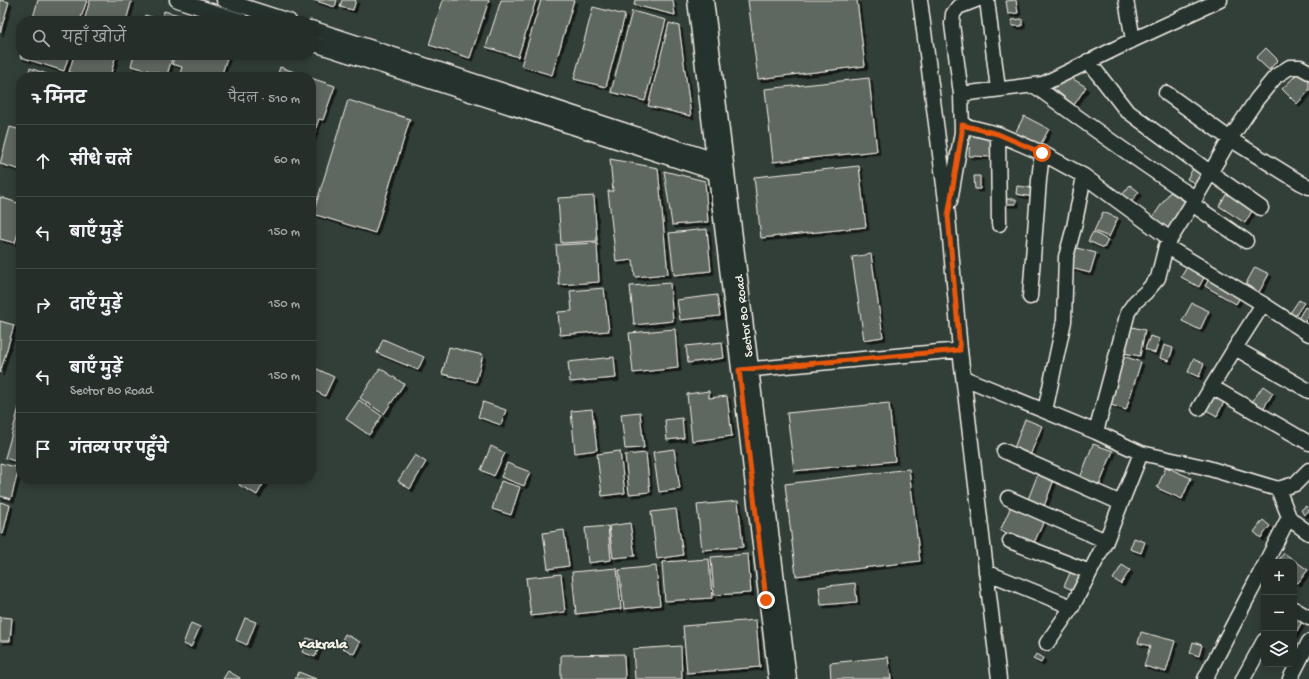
<!DOCTYPE html>
<html lang="hi">
<meta charset="utf-8">
<style>
:root{--surface:#262e2a;--page:#323a36;--text:#f1f3f6;--muted:#a4a8a8;--line:#424a47}
body{margin:0;font-family:"Gochi Hand","Playpen Sans Deva",sans-serif;background:var(--page);color:var(--text)}
.controls{position:absolute;right:12px;bottom:12px;display:grid;overflow:hidden;border-radius:8px;box-shadow:0 2px 10px #0003}
.controls button{width:36px;height:36px;display:grid;place-items:center;padding:0;border:0;border-bottom:1px solid var(--line);background:var(--surface);color:var(--text);font:20px sans-serif}
.stop{position:absolute;width:12px;height:12px;margin:-9px;border:3px solid #ea580c;border-radius:50%;background:#fff}
.stop.end{background:#ea580c;border-color:#fff;box-shadow:0 1px 4px #0008}
.list{margin:0;padding:0;list-style:none}
h2{display:flex;justify-content:space-between;align-items:center;height:52px;margin:0;padding:0 16px;font-size:17px}
h2 small{font-size:13px;font-weight:400;color:var(--muted)}
.list li{display:grid;grid-template-columns:26px 1fr auto;gap:12px;align-items:center;box-sizing:border-box;height:72px;padding:0 16px;border-top:1px solid var(--line)}
.list b{display:block;font-size:15px;white-space:nowrap}
.list p{margin:0;font-size:13px;white-space:nowrap;color:var(--muted)}
.list em{font-size:13px;font-style:normal;color:var(--muted)}
.icon{flex:none;width:22px;height:22px;fill:none;stroke:currentColor;stroke-width:2;stroke-linecap:round;stroke-linejoin:round}
.map{position:relative;flex:none;width:1309px;height:679px;overflow:hidden}
.search{position:absolute;background:var(--surface);box-shadow:0 2px 10px #0003;left:16px;top:16px;width:300px;height:44px;display:flex;align-items:center;gap:10px;box-sizing:border-box;padding:0 14px;border-radius:16px;color:var(--muted);font-size:15px}
.panel{position:absolute;background:var(--surface);box-shadow:0 2px 10px #0003;left:16px;top:72px;width:300px;height:412px;border-radius:16px}
.map>svg:first-child{display:block}
.building{fill:#5f6861;stroke:#f4f1e8;filter:url(#shadow)}
.lines{fill:none;stroke-linecap:round;stroke-linejoin:round}
.minor-casing{stroke:#f4f1e8;stroke-width:17}
.minor{stroke:#26332d;stroke-width:14}
.route{stroke:#ea580c;stroke-width:5}
.labels{text-anchor:middle;dominant-baseline:central;stroke-width:3;stroke-linejoin:round;paint-order:stroke}
.street-label{font-size:13px;fill:#f4f1e8;stroke:#26332d}
.quarter-label{font-size:15px;font-weight:bold;fill:#f4f1e8;stroke:#26332d}
</style>
<div class="map">
<svg width="1309" height="679" viewBox="0 0 1309 679">
<defs>
<filter id="shadow"><feDropShadow dx="3" dy="3" stdDeviation="0" flood-color="#0009"/></filter>
</defs>
<rect width="100%" height="100%" fill="#323e38"/>
<filter id="ink" filterUnits="userSpaceOnUse"><feTurbulence type="fractalNoise" baseFrequency=".025" numOctaves="2"/><feDisplacementMap in="SourceGraphic" scale="8" xChannelSelector="R" yChannelSelector="G"/><feConvolveMatrix kernelMatrix="1 2 1 2 8 2 1 2 1" color-interpolation-filters="sRGB"/></filter>
<g filter="url(#ink)">
<path class="building" d="M 0,0 L 9,2 L 0,33 Z
M 38,0 L 87,0 L 80,21 L 32,21 Z
M 90,0 L 132,0 L 126,21 L 84,21 Z
M 313,0 L 337,0 L 335,7 Z
M 342,0 L 356,0 L 353,10 L 340,7 Z
M 443,0 L 489,0 L 470,58 L 429,45 Z
M 501,0 L 536,0 L 518,57 L 486,47 Z
M 541,0 L 574,0 L 552,75 L 521,66 Z
M 635,0 L 673,0 L 675,15 L 634,5 Z
M 748,0 L 857,0 L 865,66 L 758,79 Z
M 1016,0 L 1018,13 L 1008,14 L 1006,1 Z
M 593,7 L 625,15 L 606,87 L 574,79 Z
M 164,11 L 183,16 L 182,21 L 143,21 L 145,15 L 162,20 Z
M 632,11 L 666,20 L 645,101 L 611,92 Z
M 1022,19 L 1022,26 L 1012,26 L 1012,20 Z
M 669,23 L 679,26 L 691,116 L 648,106 Z
M 1266,48 L 1278,60 L 1269,70 L 1256,58 Z
M 21,54 L 21,55 L 69,55 L 64,71 L 20,57 Z
M 74,55 L 116,55 L 110,77 L 88,77 L 69,72 Z
M 134,55 L 173,55 L 167,75 L 131,66 Z
M 175,55 L 228,55 L 221,77 L 179,77 L 182,67 L 172,64 Z
M 280,67 L 309,77 L 277,77 Z
M 30,68 L 55,77 L 27,77 Z
M 1300,71 L 1309,80 L 1309,91 L 1297,104 L 1282,89 Z
M 1070,77 L 1086,87 L 1074,105 L 1052,87 Z
M 311,78 L 335,86 L 323,120 L 319,119 L 311,143 Z
M 869,78 L 877,151 L 773,162 L 765,89 Z
M 348,100 L 410,119 L 375,233 L 313,214 Z
M 1024,116 L 1049,129 L 1038,149 L 1013,137 Z
M 10,127 L 21,130 L 21,170 L 0,164 Z
M 970,134 L 994,135 L 993,157 L 969,156 Z
M 610,159 L 658,168 L 668,274 L 635,277 L 633,260 L 616,262 L 608,191 L 613,191 Z
M 1195,165 L 1204,170 L 1196,184 L 1187,179 Z
M 859,166 L 866,227 L 761,238 L 754,177 Z
M 664,171 L 705,181 L 708,222 L 672,225 Z
M 974,176 L 980,176 L 980,189 L 975,189 Z
M 1130,185 L 1139,192 L 1128,206 L 1119,199 Z
M 1017,186 L 1034,188 L 1033,197 L 1016,194 Z
M 1229,190 L 1255,206 L 1245,223 L 1219,206 Z
M 1170,192 L 1189,204 L 1169,233 L 1150,221 Z
M 594,196 L 597,241 L 561,243 L 558,198 Z
M 0,197 L 21,204 L 21,224 L 15,243 L 0,239 Z
M 1006,199 L 1016,199 L 1016,204 L 1005,204 Z
M 1103,212 L 1118,218 L 1109,237 L 1094,231 Z
M 707,229 L 711,271 L 674,275 L 669,233 Z
M 1093,232 L 1108,240 L 1104,248 L 1088,241 Z
M 597,243 L 599,282 L 559,285 L 556,245 Z
M 1073,247 L 1096,253 L 1090,273 L 1067,267 Z
M 871,254 L 883,337 L 864,340 L 852,257 Z
M 1190,262 L 1207,272 L 1199,287 L 1181,277 Z
M 1255,267 L 1269,274 L 1258,294 L 1244,287 Z
M 1212,274 L 1243,293 L 1236,304 L 1205,286 Z
M 670,283 L 673,321 L 634,325 L 630,286 Z
M 604,288 L 609,331 L 560,335 L 558,312 L 572,311 L 570,291 Z
M 717,295 L 720,316 L 680,320 L 677,300 Z
M 1299,300 L 1304,303 L 1293,319 L 1288,316 Z
M 1192,303 L 1209,311 L 1200,330 L 1182,321 Z
M 1305,307 L 1309,309 L 1309,315 L 1302,326 L 1296,322 Z
M 0,321 L 14,325 L 0,373 Z
M 1128,326 L 1145,330 L 1140,356 L 1123,353 Z
M 675,329 L 678,368 L 633,373 L 629,333 Z
M 1150,336 L 1160,339 L 1155,353 L 1145,349 Z
M 383,339 L 424,357 L 418,370 L 377,353 Z
M 722,342 L 724,358 L 688,363 L 686,346 Z
M 1164,345 L 1173,348 L 1169,361 L 1160,358 Z
M 449,347 L 483,355 L 476,382 L 442,374 Z
M 1123,356 L 1141,362 L 1126,410 L 1108,404 Z
M 614,357 L 616,378 L 570,382 L 568,362 Z
M 1193,359 L 1204,364 L 1199,377 L 1188,372 Z
M 311,366 L 334,377 L 325,396 L 311,389 Z
M 380,368 L 404,384 L 384,414 L 360,398 Z
M 1263,386 L 1273,393 L 1263,409 L 1252,402 Z
M 709,391 L 709,398 L 727,396 L 732,436 L 692,441 L 687,394 Z
M 1215,392 L 1226,398 L 1217,416 L 1206,410 Z
M 359,400 L 382,416 L 369,435 L 346,419 Z
M 483,402 L 506,410 L 501,425 L 478,417 Z
M 889,403 L 895,461 L 794,471 L 787,413 Z
M 20,404 L 21,404 L 21,463 L 5,458 Z
M 592,409 L 597,450 L 575,453 L 571,411 Z
M 640,412 L 644,448 L 625,449 L 621,414 Z
M 682,418 L 684,438 L 667,440 L 665,420 Z
M 1025,419 L 1042,426 L 1029,458 L 1013,451 Z
M 1093,444 L 1113,451 L 1099,486 L 1080,478 Z
M 491,446 L 505,453 L 494,476 L 481,470 Z
M 674,449 L 680,489 L 659,492 L 653,452 Z
M 620,451 L 625,493 L 602,496 L 597,454 Z
M 646,453 L 650,492 L 629,494 L 625,455 Z
M 415,455 L 426,462 L 410,489 L 398,481 Z
M 0,463 L 19,468 L 11,499 L 0,496 Z
M 507,463 L 530,472 L 524,486 L 501,477 Z
M 1166,467 L 1191,478 L 1182,499 L 1157,488 Z
M 909,469 L 920,561 L 796,576 L 785,484 Z
M 1039,471 L 1055,477 L 1043,509 L 1027,502 Z
M 243,479 L 266,479 L 257,495 L 239,485 Z
M 501,481 L 520,487 L 511,515 L 492,509 Z
M 738,501 L 743,547 L 702,550 L 697,505 Z
M 0,502 L 10,505 L 3,534 L 0,533 Z
M 1012,504 L 1045,519 L 1033,545 L 1000,531 Z
M 1306,506 L 1309,511 L 1304,515 L 1301,510 Z
M 676,509 L 683,555 L 657,559 L 651,512 Z
M 1263,520 L 1270,526 L 1261,538 L 1254,532 Z
M 630,523 L 635,556 L 613,558 L 609,526 Z
M 608,526 L 611,560 L 588,563 L 585,528 Z
M 564,530 L 569,566 L 548,569 L 543,533 Z
M 1134,538 L 1145,542 L 1141,553 L 1130,549 Z
M 1284,553 L 1308,570 L 1298,583 L 1294,581 L 1294,562 L 1277,562 Z
M 748,554 L 751,593 L 714,595 L 711,557 Z
M 709,559 L 712,598 L 665,601 L 662,562 Z
M 1122,565 L 1130,570 L 1121,584 L 1113,579 Z
M 656,566 L 660,605 L 624,609 L 619,570 Z
M 617,568 L 621,609 L 576,614 L 572,572 Z
M 1071,571 L 1085,578 L 1078,593 L 1064,586 Z
M 561,574 L 565,612 L 531,616 L 526,578 Z
M 855,583 L 857,602 L 821,605 L 819,587 Z
M 0,617 L 12,618 L 10,641 L 0,641 Z
M 245,618 L 256,622 L 247,645 L 236,640 Z
M 1297,619 L 1302,622 L 1294,636 L 1294,625 Z
M 756,620 L 760,667 L 687,673 L 683,626 Z
M 191,623 L 200,627 L 191,647 L 183,644 Z
M 1141,632 L 1175,641 L 1166,672 L 1144,666 L 1150,646 L 1138,643 Z
M 345,634 L 360,642 L 354,654 L 339,646 Z
M 307,638 L 321,643 L 315,657 L 302,652 Z
M 1193,642 L 1202,645 L 1199,656 L 1190,653 Z
M 681,646 L 682,679 L 635,679 L 633,649 Z
M 624,654 L 625,679 L 561,679 L 561,655 Z
M 1036,654 L 1043,658 L 1041,663 L 1033,659 Z
M 888,657 L 891,679 L 831,679 L 830,663 Z
M 228,671 L 240,678 L 240,679 L 223,679 Z
M 299,672 L 316,679 L 295,679 Z"/>
<g class="lines">
<defs>
<path id="minor" d="M 177,0 L 242,21
M 224,0 L 289,21
M 695,0 L 776,679
M 706,0 L 789,679
M 920,0 L 948,216 L 960,350 L 999,679
M 987,0 L 998,89
M 1126,0 L 1133,40
M 311,28 L 721,162
M 311,43 L 723,175
M 1088,61 L 1126,110 L 1211,173 L 1261,208
M 1035,86 C 1088,125 1140,163 1195,198
M 1166,93 L 1230,139 L 1301,183 L 1309,187
M 961,94 L 1043,84 L 1133,40 L 1220,0
M 962,125 L 998,134 L 1042,153 L 1084,176 L 1170,239
M 998,134 L 999,224
M 950,201 L 962,132 L 961,94 L 952,24 L 953,14 L 958,7 L 976,0
M 1192,204 L 1246,241
M 1166,246 L 1263,304 L 1309,334
M 1030,297 L 1039,180 L 1042,153
M 1235,348 L 1309,391
M 743,370 L 960,350
M 964,378 L 1096,432 L 1141,453 L 1204,467 L 1278,489 L 1289,517 L 1295,523 L 1309,533
M 1212,387 L 1309,443
M 1199,408 L 1235,348 L 1263,304
M 1045,411 L 1064,321 L 1066,257 L 1074,227 L 1084,176
M 1096,432 L 1128,312 L 1135,302 L 1146,292 L 1158,278 L 1166,246 L 1192,204 L 1230,139 L 1257,99 L 1276,76 L 1290,67 L 1300,67 L 1309,72
M 1004,451 L 1121,503
M 1278,489 L 1295,484 L 1309,470
M 1008,498 L 1106,541
M 1010,541 L 1090,572
M 1266,562 L 1289,517
M 986,572 L 1072,607
M 1294,609 L 1309,618
M 1047,643 L 1072,607 L 1106,541 L 1141,453
M 1205,679 L 1264,566
M 1243,679 L 1264,641
M 1290,679 L 1309,642"/>
</defs>
<use href="#minor" class="minor-casing"/>
<use href="#minor" class="minor"/>
</g>
</g>
<g class="lines" filter="url(#ink)">
<path class="route" d="M 766,600 L 739,370 L 960,350 L 948,216 L 962,132 L 962,125 L 998,134 L 1042,153"/>
</g>
<g class="labels">
<g class="street-label">
<text transform="translate(745 316) rotate(-97)">Sector 80 Road</text>
</g>
<g class="quarter-label">
<text x="323" y="645">Kakrala</text>
</g>
</g>
</svg>
<div class="controls">
<button>+</button>
<button>−</button>
<button><svg class="icon" aria-label="layers" viewBox="0 0 24 24"><path d="M12 4l9 5-9 5-9-5zM3 14l9 5 9-5"/></svg></button>
</div>
<div class="stop" style="left:1042px;top:153px"></div>
<div class="stop end" style="left:766px;top:600px"></div>
<div class="search"><svg class="icon" aria-label="search" viewBox="0 0 24 24"><circle cx="10" cy="10" r="6"/><path d="M15 15l6 6"/></svg>यहाँ खोजें</div>
<section class="panel">
<h2>7 मिनट<small>पैदल · 510 m</small></h2>
<ul class="list">
<li><svg class="icon" aria-label="ahead" viewBox="0 0 24 24"><path d="M12 20V5M6 11l6-6 6 6"/></svg><div><b>सीधे चलें</b></div><em>60 m</em></li>
<li><svg class="icon" aria-label="left" viewBox="0 0 24 24"><path d="M17 20v-9H6M10 6l-5 5 5 5"/></svg><div><b>बाएँ मुड़ें</b></div><em>150 m</em></li>
<li><svg class="icon" aria-label="right" viewBox="0 0 24 24"><path d="M7 20v-9h11M14 6l5 5-5 5"/></svg><div><b>दाएँ मुड़ें</b></div><em>150 m</em></li>
<li><svg class="icon" aria-label="left" viewBox="0 0 24 24"><path d="M17 20v-9H6M10 6l-5 5 5 5"/></svg><div><b>बाएँ मुड़ें</b><p>Sector 80 Road</p></div><em>150 m</em></li>
<li><svg class="icon" aria-label="arrive" viewBox="0 0 24 24"><path d="M6 21V4h12l-3 4 3 4H6"/></svg><div><b>गंतव्य पर पहुँचे</b></div></li>
</ul>
</section>
</div>
